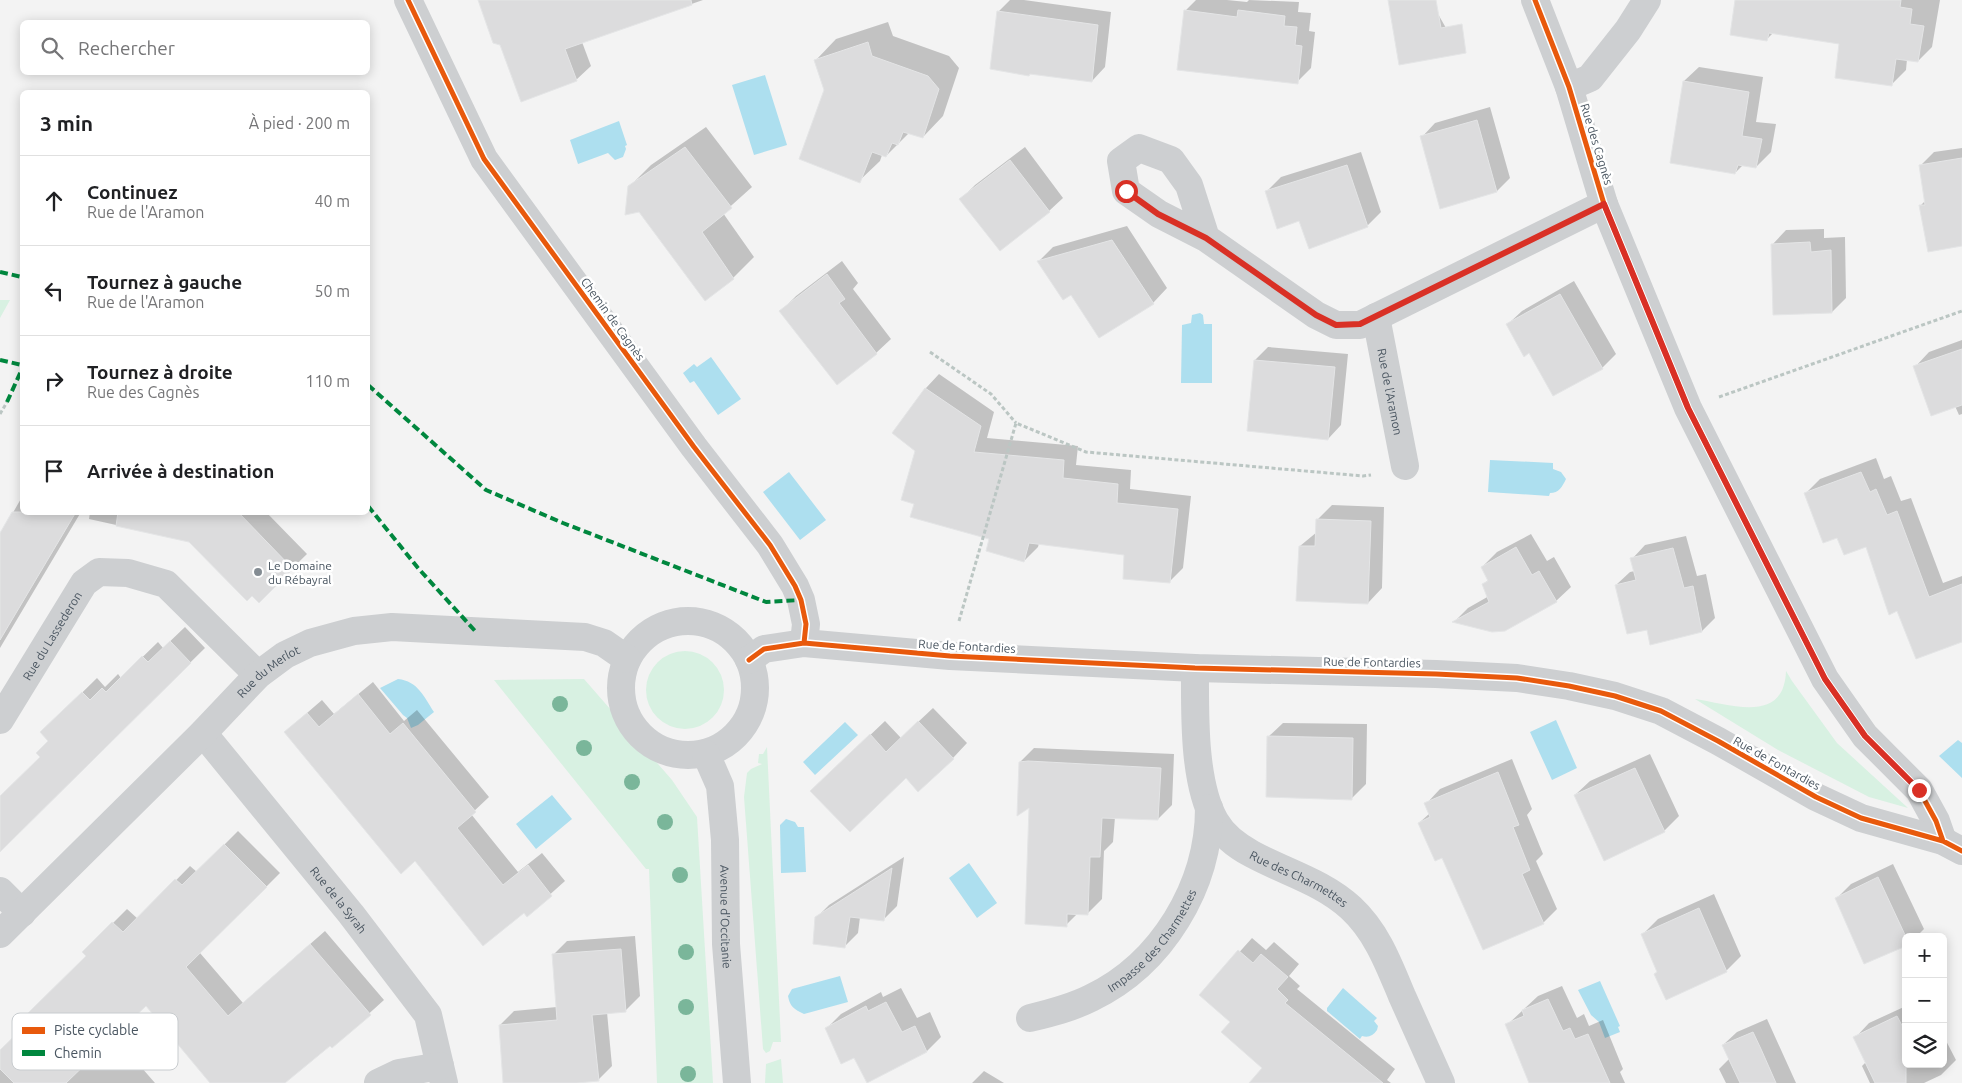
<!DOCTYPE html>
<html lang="fr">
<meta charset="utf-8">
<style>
:root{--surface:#fff;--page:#f6f6f6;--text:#202124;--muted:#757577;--line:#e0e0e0}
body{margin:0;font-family:Ubuntu,sans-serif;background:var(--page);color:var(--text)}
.controls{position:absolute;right:15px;bottom:15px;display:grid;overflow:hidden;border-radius:8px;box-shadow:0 2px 12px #0003}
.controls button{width:45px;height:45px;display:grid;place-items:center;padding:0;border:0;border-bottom:1px solid var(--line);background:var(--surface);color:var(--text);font:25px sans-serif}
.stop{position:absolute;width:15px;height:15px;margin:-11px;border:4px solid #d93025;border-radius:50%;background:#fff}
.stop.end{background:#d93025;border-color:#fff;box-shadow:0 1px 5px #0008}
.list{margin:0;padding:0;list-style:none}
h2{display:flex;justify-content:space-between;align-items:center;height:65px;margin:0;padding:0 20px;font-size:21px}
h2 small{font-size:16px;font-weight:400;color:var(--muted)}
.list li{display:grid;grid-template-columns:32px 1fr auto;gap:15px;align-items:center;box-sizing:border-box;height:90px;padding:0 20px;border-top:1px solid var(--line)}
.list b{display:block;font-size:19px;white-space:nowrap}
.list p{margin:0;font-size:16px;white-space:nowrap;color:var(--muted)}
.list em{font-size:16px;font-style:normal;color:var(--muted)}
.icon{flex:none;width:28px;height:28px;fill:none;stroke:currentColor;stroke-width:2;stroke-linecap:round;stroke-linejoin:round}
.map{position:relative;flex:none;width:1962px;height:1083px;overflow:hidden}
.search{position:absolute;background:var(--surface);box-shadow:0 2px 12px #0003;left:20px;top:20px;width:350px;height:55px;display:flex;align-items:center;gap:12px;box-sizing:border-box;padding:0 18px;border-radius:8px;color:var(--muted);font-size:19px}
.panel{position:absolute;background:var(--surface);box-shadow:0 2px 12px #0003;left:20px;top:90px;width:350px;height:425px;border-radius:8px}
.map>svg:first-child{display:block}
.green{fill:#d8f1e2}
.water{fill:#addfef}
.shadow{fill:#0003}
.building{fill:#dcdcdd;stroke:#e4e5e6}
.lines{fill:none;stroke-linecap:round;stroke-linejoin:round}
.path{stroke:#bbc6c3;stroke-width:3;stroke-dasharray:4 2.5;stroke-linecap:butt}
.minor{stroke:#cdcfd1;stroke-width:28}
.quiet{stroke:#00873e;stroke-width:4;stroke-dasharray:8 4;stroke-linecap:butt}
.cycleway-casing{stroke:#fff;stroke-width:8}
.cycleway{stroke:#e8590c;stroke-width:5}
.tree{fill:#7ab69a}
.route{stroke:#d93025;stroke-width:6}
.poi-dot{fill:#848c93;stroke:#fff;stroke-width:2}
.labels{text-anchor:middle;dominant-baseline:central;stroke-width:5;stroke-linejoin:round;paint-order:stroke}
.street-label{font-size:12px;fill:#495560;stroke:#fff}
.poi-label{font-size:12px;fill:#495560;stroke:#fff;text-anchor:start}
.key{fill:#fff;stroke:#c8cccf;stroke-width:1}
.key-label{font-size:14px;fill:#495560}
</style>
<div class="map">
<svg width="1962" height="1083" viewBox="0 0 1962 1083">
<rect width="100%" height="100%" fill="#f3f3f3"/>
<path class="green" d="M 0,300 L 10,300 L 0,318 Z
M646 690a39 39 0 1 1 78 0a39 39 0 1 1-78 0Z
M 1786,671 L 1792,681 L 1837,743 L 1908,808 L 1869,797 L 1778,750 L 1695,699 C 1730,704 1784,725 1786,671 Z
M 584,679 L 672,780 L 697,817 L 713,1083 L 657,1083 L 649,869 L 646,869 L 494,680 Z
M 767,747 L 781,1042 L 773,1042 L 770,1051 L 766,1053 L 763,1049 L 744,797 L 747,773 L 751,769 L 762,764 L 758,763 L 759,754 L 763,754 Z
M 781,1059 L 783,1083 L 765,1083 L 766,1064 Z"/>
<path class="water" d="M 765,75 L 787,145 L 754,155 L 732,85 Z
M 619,121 L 627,145 L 625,146 L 626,149 L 623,157 L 615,160 L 608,153 L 578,164 L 570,140 Z
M 1200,313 L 1203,315 L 1204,324 L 1212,324 L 1212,383 L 1181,383 L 1182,325 L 1191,323 L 1192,315 Z
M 711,357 L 741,399 L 718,415 L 694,381 L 690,383 L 683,373 L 694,364 L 697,367 Z
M 1490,460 L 1553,463 L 1553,469 L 1561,472 L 1566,479 C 1562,487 1559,493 1550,493 L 1549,496 L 1488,492 Z
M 789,472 L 826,520 L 800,540 L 763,492 Z
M 398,679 C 418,681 424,697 434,712 L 418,725 L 411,728 L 407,718 L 403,715 L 380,688 Z
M 1556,720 L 1577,768 L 1552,780 L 1530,732 Z
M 845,722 L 858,735 L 815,775 L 803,762 Z
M 1958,740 L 1962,743 L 1962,778 L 1939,756 Z
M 552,795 L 572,819 L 536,849 L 516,824 Z
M 786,819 L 795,822 L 798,827 L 804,827 L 806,872 L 781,873 L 780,825 Z
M 969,863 L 997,903 L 977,918 L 949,878 Z
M 840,976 L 848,1002 L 804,1014 C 794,1009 790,1007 788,996 L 792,989 Z
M 1600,981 L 1620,1026 L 1618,1027 L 1620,1032 L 1605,1038 L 1599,1022 L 1591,1015 L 1578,990 Z
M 1343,988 L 1377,1018 L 1374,1021 L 1378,1026 L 1377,1030 C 1373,1036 1368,1038 1362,1036 L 1360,1039 L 1327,1011 L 1327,1008 Z"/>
<path class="shadow" d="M 479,0 L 703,0 L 582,42 L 591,66 L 576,80 L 501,44 Z
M 1010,0 L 1024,0 L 1111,12 L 1105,67 L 1092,81 L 1031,73 L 998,12 Z
M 1196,0 L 1227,0 L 1247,2 L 1249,0 L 1299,2 L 1298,12 L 1311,13 L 1309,31 L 1315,32 L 1311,68 L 1297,82 L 1185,11 Z
M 1389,0 L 1430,0 L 1454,42 Z
M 1736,0 L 1940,0 L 1932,47 L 1918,61 L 1907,59 L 1906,70 L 1891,85 L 1840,43 L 1774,32 L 1767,39 Z
M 888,22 L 893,36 L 949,56 L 959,68 L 943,116 L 923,137 L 909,133 L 886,156 L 882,155 L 880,161 L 859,181 L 816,60 L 836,39 Z
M 1699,67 L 1763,77 L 1756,122 L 1776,124 L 1771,152 L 1756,167 L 1743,165 L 1735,173 L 1684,81 Z
M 1490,107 L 1510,178 L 1497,191 L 1422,137 L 1435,123 Z
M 706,127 L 752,187 L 723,213 L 754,257 L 733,278 L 705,299 L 630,186 L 651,165 Z
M 1025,147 L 1063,198 L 1049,211 L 961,199 L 975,185 Z
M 1962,148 L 1962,245 L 1920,206 L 1926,200 L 1920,166 L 1934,152 Z
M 1361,152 L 1381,212 L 1367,226 L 1300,220 L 1266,192 L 1281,177 Z
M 1127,226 L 1167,288 L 1153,303 L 1072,293 L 1039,261 L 1053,247 Z
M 1824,229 L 1824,238 L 1845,237 L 1846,298 L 1832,312 L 1772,245 L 1786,230 Z
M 842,261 L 858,283 L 853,289 L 891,339 L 876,353 L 781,311 L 796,296 Z
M 1574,281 L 1616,354 L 1602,368 L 1529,352 L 1508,324 L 1522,311 Z
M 1962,340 L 1962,414 L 1959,415 L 1955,406 L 1915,367 L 1929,352 Z
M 1268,347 L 1348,354 L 1341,425 L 1328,439 L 1255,360 Z
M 939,374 L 994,412 L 987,438 L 1078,446 L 1076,465 L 1131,470 L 1130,489 L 1191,496 L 1183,568 L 1169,582 L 1126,554 L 1039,543 L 1038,547 L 1024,561 L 990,539 L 916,504 L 916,450 L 893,433 L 926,388 Z
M 1876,458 L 1884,479 L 1891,476 L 1901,501 L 1911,498 L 1943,583 L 1962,576 L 1962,641 L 1898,610 L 1867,546 L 1837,536 L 1806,493 L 1820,479 Z
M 22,497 L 22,512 L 81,512 L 0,648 L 0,535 Z
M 1332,505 L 1384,507 L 1382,588 L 1368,603 L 1300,546 L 1317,532 L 1317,520 Z
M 90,512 L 192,512 L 175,538 L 89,519 Z
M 225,512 L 266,512 L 307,554 L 259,601 Z
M 1531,534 L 1547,561 L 1554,557 L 1571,587 L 1556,601 L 1455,621 L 1468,608 L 1489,596 L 1484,584 L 1489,579 L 1482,567 L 1497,552 Z
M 1686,536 L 1697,576 L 1706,574 L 1715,618 L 1702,631 L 1651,643 L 1648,628 L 1616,585 L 1630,572 L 1635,571 L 1632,559 L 1645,545 Z
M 185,627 L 205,648 L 10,840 L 0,830 L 0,809 L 42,757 L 50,741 L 42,732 L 97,678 L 105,687 L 118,674 L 121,678 L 158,642 L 163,648 Z
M 373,682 L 404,721 L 417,710 L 489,797 L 471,814 L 518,872 L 542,853 L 565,881 L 527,915 L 524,911 L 415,859 L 285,732 L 322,700 L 334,714 Z
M 933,708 L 967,743 L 953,758 L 906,777 L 826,777 L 885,721 L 901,738 Z
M 1283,723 L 1367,724 L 1366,784 L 1352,798 L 1268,737 Z
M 1034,748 L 1174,754 L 1172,805 L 1158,819 L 1115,817 L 1113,842 L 1104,851 L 1102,899 L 1088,913 L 1078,913 L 1066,925 L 1030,806 L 1020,762 Z
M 1650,754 L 1679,816 L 1664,831 L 1575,795 L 1590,781 Z
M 1512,759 L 1532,809 L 1527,815 L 1543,854 L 1536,861 L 1557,909 L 1543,923 L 1419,823 L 1430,813 L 1426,804 L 1440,789 Z
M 238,831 L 280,873 L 200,953 L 243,1003 L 325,931 L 384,1000 L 332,1047 L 330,1044 L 283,1083 L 212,1083 L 146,1004 L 114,1036 L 155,1083 L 0,1083 L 0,1051 L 34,1018 L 87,956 L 84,952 L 127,909 L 138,919 L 190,866 L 197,872 Z
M 904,857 L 897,906 L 884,919 L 860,917 L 858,933 L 845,946 L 816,918 L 829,905 Z
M 1893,864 L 1924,929 L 1916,937 L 1906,937 L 1836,899 L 1851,884 Z
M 1714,894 L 1741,956 L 1726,971 L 1658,971 L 1643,934 L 1658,919 Z
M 635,936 L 640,996 L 625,1011 L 607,1012 L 612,1066 L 598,1080 L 562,1083 L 504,1083 L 500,1025 L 514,1011 L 557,1007 L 553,955 L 567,941 Z
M 1252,938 L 1266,950 L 1274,942 L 1299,964 L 1289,976 L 1300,986 L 1297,989 L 1395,1069 L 1387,1080 L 1391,1083 L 1250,1083 L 1263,1068 L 1232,1022 L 1201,995 Z
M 1562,986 L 1577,1018 L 1584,1014 L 1589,1026 L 1603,1020 L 1623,1069 L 1620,1072 L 1625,1083 L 1534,1083 L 1507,1025 L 1538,996 Z
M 901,988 L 917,1018 L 930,1012 L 941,1037 L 927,1051 L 855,1056 L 826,1029 L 841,1014 L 881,992 L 883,997 Z
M 1906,1006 L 1906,1064 L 1943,1064 L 1943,1035 L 1956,1060 L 1941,1075 L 1924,1083 L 1870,1083 L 1862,1066 L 1866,1062 L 1855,1038 L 1869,1023 Z
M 1767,1019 L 1796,1083 L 1726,1083 L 1719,1069 L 1729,1059 L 1723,1045 L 1737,1032 Z
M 984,1071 L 1004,1083 L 972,1083 Z"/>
<path class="building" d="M 478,0 L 691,0 L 692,5 L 565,49 L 577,81 L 521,102 L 500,45 L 493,43 Z
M 1388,0 L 1436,0 L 1441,28 L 1462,24 L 1466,53 L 1399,65 Z
M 1735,0 L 1901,0 L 1900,7 L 1912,9 L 1910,24 L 1924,26 L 1918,62 L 1896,59 L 1892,86 L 1835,78 L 1839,44 L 1769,33 L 1767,41 L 1730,35 Z
M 1184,10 L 1237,17 L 1238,10 L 1285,16 L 1284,26 L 1297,27 L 1295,45 L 1302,46 L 1298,84 L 1177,70 Z
M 997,11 L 1098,25 L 1092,82 L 1030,74 L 1029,76 L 990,69 Z
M 868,42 L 872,56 L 928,76 L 939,89 L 923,138 L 903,132 L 898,145 L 892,143 L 886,157 L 872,152 L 860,183 L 799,159 L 824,90 L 814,60 Z
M 1683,81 L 1749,92 L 1742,136 L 1762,139 L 1756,168 L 1738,165 L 1735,174 L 1670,163 Z
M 1477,120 L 1497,192 L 1440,209 L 1420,136 Z
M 685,147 L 732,208 L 702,232 L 734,279 L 705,301 L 639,212 L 625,215 L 628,186 Z
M 1962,158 L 1962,246 L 1928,252 L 1919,205 L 1925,205 L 1919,165 Z
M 1010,160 L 1050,212 L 1000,251 L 959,199 Z
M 1347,165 L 1368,227 L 1309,249 L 1299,221 L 1277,229 L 1265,191 Z
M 1112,240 L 1154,304 L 1099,338 L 1071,295 L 1063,300 L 1037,261 Z
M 1810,242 L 1811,252 L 1831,250 L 1832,313 L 1773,315 L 1771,244 Z
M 827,274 L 845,299 L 839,303 L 877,354 L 837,385 L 779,311 Z
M 1560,294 L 1603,369 L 1553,396 L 1529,353 L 1524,357 L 1506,324 Z
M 1962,349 L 1962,405 L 1931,416 L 1913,366 Z
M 1254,360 L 1335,367 L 1328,440 L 1247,431 Z
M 925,388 L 981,426 L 974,452 L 1064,460 L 1063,478 L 1118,484 L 1117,503 L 1178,509 L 1170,583 L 1123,579 L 1124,555 L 1029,543 L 1024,562 L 986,551 L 989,539 L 910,517 L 914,504 L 901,500 L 915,451 L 892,433 Z
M 1861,472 L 1870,492 L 1876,489 L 1887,515 L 1897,511 L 1929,597 L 1962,584 L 1962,642 L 1916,659 L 1897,611 L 1889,615 L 1866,547 L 1844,555 L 1837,538 L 1823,543 L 1804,493 Z
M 12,512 L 76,512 L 0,640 L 0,533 Z
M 118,512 L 238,512 L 293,569 L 259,603 L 252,596 L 247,601 L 189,542 L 116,526 Z
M 1316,519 L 1371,521 L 1368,604 L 1296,601 L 1299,546 L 1315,546 Z
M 1516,547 L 1532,575 L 1539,571 L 1557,602 L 1505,631 L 1492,632 L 1452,622 L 1489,602 L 1482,584 L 1488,581 L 1481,567 Z
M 1673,548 L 1684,588 L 1693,586 L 1702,632 L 1650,645 L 1647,630 L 1627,634 L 1615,585 L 1636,580 L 1630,558 Z
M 170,641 L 191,663 L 0,852 L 0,796 L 40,757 L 36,753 L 48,741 L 40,732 L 82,692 L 90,700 L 102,688 L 106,692 L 142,656 L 148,662 Z
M 358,694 L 390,734 L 403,723 L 476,812 L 457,828 L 503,885 L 528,865 L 552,896 L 527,917 L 524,913 L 483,946 L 415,861 L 401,874 L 284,732 L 307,713 L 319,727 Z
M 918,721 L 954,759 L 918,792 L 906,778 L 850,832 L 810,791 L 870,734 L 886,752 Z
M 1267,736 L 1353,738 L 1352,800 L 1266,797 Z
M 1028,761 L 1161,768 L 1158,820 L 1102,818 L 1100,857 L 1090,857 L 1088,915 L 1067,914 L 1067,927 L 1025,924 L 1029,808 L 1017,816 L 1019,762 Z
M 1635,768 L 1665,832 L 1604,861 L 1574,795 Z
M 1498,772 L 1519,825 L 1513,827 L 1530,870 L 1522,874 L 1544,924 L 1483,950 L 1442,858 L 1435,861 L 1418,823 L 1430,817 L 1424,803 Z
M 224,844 L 267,887 L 186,967 L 228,1016 L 310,944 L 371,1015 L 332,1048 L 330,1046 L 285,1083 L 210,1083 L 146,1006 L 66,1083 L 14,1083 L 0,1069 L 0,1050 L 33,1018 L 28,1013 L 86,956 L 82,952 L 112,922 L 123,932 L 175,879 L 182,885 Z
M 892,868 L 884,921 L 850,917 L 845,948 L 813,944 L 815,917 Z
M 1878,877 L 1906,937 L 1906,946 L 1864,964 L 1835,898 Z
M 1699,908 L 1727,972 L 1666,1000 L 1654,974 L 1657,972 L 1641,934 Z
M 621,949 L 626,1012 L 592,1015 L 599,1081 L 577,1083 L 503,1083 L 499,1025 L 557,1020 L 552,954 Z
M 1238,950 L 1253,963 L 1261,954 L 1288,977 L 1277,989 L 1288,1000 L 1285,1003 L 1383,1083 L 1249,1083 L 1262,1068 L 1221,1032 L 1230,1022 L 1199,995 Z
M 1548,999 L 1563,1031 L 1570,1028 L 1575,1039 L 1588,1034 L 1610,1083 L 1529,1083 L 1505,1024 L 1524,1016 L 1522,1010 Z
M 886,1002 L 902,1032 L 915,1026 L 927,1052 L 867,1083 L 854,1058 L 841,1064 L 825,1028 L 866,1006 L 868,1011 Z
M 1897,1016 L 1906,1033 L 1906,1083 L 1875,1083 L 1853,1037 Z
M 1753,1032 L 1761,1049 L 1776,1083 L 1740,1083 L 1722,1045 Z"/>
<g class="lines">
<path class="path" d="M 930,352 L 991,394 L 1016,423
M 1719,397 L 1962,311
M 0,414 L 7,402
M 959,621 L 1016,423 L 1086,452 L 1363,476 L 1371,475"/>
<g class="minor">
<path d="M 408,0 L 484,159 L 694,447 L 770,545 L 795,586 L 801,600 L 806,624 L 804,643"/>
<path d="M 1535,0 L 1569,87 L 1604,204 L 1688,408 L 1825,679 L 1865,736 L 1919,790 L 1936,821 L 1943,841"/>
<path d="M 1569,87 L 1590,78 L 1628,30 L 1647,0"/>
<path d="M 1206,238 L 1159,214 L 1126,191 L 1121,161 L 1139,148 L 1171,160 L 1189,185 L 1206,238 L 1316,315 L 1336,325 L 1360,325 L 1604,204"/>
<path id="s1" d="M 1376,317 L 1405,466"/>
<circle cx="688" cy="688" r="67"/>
<path d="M 749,660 L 764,649 L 804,643 L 950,656 L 1195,668 L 1436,674 L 1517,678 L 1569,686 L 1615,696 L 1661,711 L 1718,741 L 1816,797 L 1861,818 L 1943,841 L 1962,851"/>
<path id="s2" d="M 1195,668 C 1195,713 1193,782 1215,821 C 1223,835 1237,846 1252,854 C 1285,872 1323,882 1351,908 C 1377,932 1389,965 1402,996 C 1415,1025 1428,1054 1441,1083"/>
<path id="s3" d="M 0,720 L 84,583 L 99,572 L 128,573 L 166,584 L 258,675"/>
<path id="s4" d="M 203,733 L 351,914 L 428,1015 L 444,1083"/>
<path id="s5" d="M 706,754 L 720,786 L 725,840 L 726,944 L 737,1083"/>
<path d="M 0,891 L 22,913"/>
<path id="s6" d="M 0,934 L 203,733 L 258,675 L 285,655 L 310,643 L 354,631 L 392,627 L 585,637 L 604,643 L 627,659"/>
<path id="s7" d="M 1030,1018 C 1051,1013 1071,1008 1091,998 C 1162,964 1209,886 1209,808"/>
<path d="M 378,1083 L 399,1073 L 440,1066"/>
</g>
<path class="quiet" d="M 0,272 L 22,277
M 0,360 L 22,365
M 368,385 L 486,490 L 563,523 L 766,602 L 801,600
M 7,402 L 22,369
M 368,506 L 418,568 L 476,632"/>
<defs>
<path id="cycleway" d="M 408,0 L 484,159 L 694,447 L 770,545 L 795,586 L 801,600 L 806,624 L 804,643
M 1535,0 L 1569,87 L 1604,204 L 1688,408 L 1825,679 L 1865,736 L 1919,790 L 1936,821 L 1943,841
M 749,660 L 764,649 L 804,643 L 950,656 L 1195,668 L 1436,674 L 1517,678 L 1569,686 L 1615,696 L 1661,711 L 1718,741 L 1816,797 L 1861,818 L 1943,841 L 1962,851"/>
</defs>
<use href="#cycleway" class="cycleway-casing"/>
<use href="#cycleway" class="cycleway"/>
</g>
<g class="tree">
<circle cx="560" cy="704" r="8"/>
<circle cx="584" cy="748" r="8"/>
<circle cx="632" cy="782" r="8"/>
<circle cx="665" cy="822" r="8"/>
<circle cx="680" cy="875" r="8"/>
<circle cx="686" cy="952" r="8"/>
<circle cx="686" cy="1007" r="8"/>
<circle cx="688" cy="1074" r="8"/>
</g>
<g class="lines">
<path class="route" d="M 1126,191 L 1158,214 L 1206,238 L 1316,315 L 1336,325 L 1360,324 L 1604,204 L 1688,408 L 1825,679 L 1865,736 L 1919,790"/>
</g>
<circle class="poi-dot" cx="258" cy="572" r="5"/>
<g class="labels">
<g class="street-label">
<text transform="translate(1597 144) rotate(73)">Rue des Cagnès</text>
<text transform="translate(613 319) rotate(54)">Chemin de Cagnès</text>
<text stroke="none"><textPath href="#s1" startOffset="76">Rue de l'Aramon</textPath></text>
<text stroke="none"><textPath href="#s3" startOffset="99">Rue du Lassederon</textPath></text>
<text transform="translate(967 646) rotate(3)">Rue de Fontardies</text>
<text transform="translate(1372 662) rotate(1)">Rue de Fontardies</text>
<text stroke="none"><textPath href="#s6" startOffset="376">Rue du Merlot</textPath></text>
<text transform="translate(1777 763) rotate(29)">Rue de Fontardies</text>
<text stroke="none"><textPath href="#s2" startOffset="259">Rue des Charmettes</textPath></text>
<text stroke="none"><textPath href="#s4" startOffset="215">Rue de la Syrah</textPath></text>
<text stroke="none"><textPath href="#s5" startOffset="166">Avenue d'Occitanie</textPath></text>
<text stroke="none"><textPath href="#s7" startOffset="150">Impasse des Charmettes</textPath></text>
</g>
<g class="poi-label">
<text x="268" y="565">Le Domaine<tspan x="268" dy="14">du Rébayral</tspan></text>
</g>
</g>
<rect x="12" y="1013" width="166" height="57" rx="8" class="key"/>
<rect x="22" y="1027" width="23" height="7" fill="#e8590c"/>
<rect x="22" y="1050" width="23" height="6" fill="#00873e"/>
<g class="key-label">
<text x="54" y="1035">Piste cyclable</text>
<text x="54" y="1058">Chemin</text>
</g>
</svg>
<div class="controls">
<button>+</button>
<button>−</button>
<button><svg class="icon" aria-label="layers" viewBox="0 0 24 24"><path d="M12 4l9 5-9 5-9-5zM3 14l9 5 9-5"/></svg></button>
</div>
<div class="stop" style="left:1126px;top:191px"></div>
<div class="stop end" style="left:1919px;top:790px"></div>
<div class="search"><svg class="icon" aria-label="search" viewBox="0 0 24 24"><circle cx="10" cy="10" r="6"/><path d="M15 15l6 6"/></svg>Rechercher</div>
<section class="panel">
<h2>3 min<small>À pied · 200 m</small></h2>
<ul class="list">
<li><svg class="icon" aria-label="ahead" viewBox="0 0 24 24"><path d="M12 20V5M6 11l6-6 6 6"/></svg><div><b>Continuez</b><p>Rue de l'Aramon</p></div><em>40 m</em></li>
<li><svg class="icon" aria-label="left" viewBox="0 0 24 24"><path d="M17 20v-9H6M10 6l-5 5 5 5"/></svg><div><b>Tournez à gauche</b><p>Rue de l'Aramon</p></div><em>50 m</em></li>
<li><svg class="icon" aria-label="right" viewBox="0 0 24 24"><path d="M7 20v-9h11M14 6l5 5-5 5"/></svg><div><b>Tournez à droite</b><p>Rue des Cagnès</p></div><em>110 m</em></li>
<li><svg class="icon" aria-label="arrive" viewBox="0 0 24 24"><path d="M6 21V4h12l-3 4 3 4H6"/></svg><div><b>Arrivée à destination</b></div></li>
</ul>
</section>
</div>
